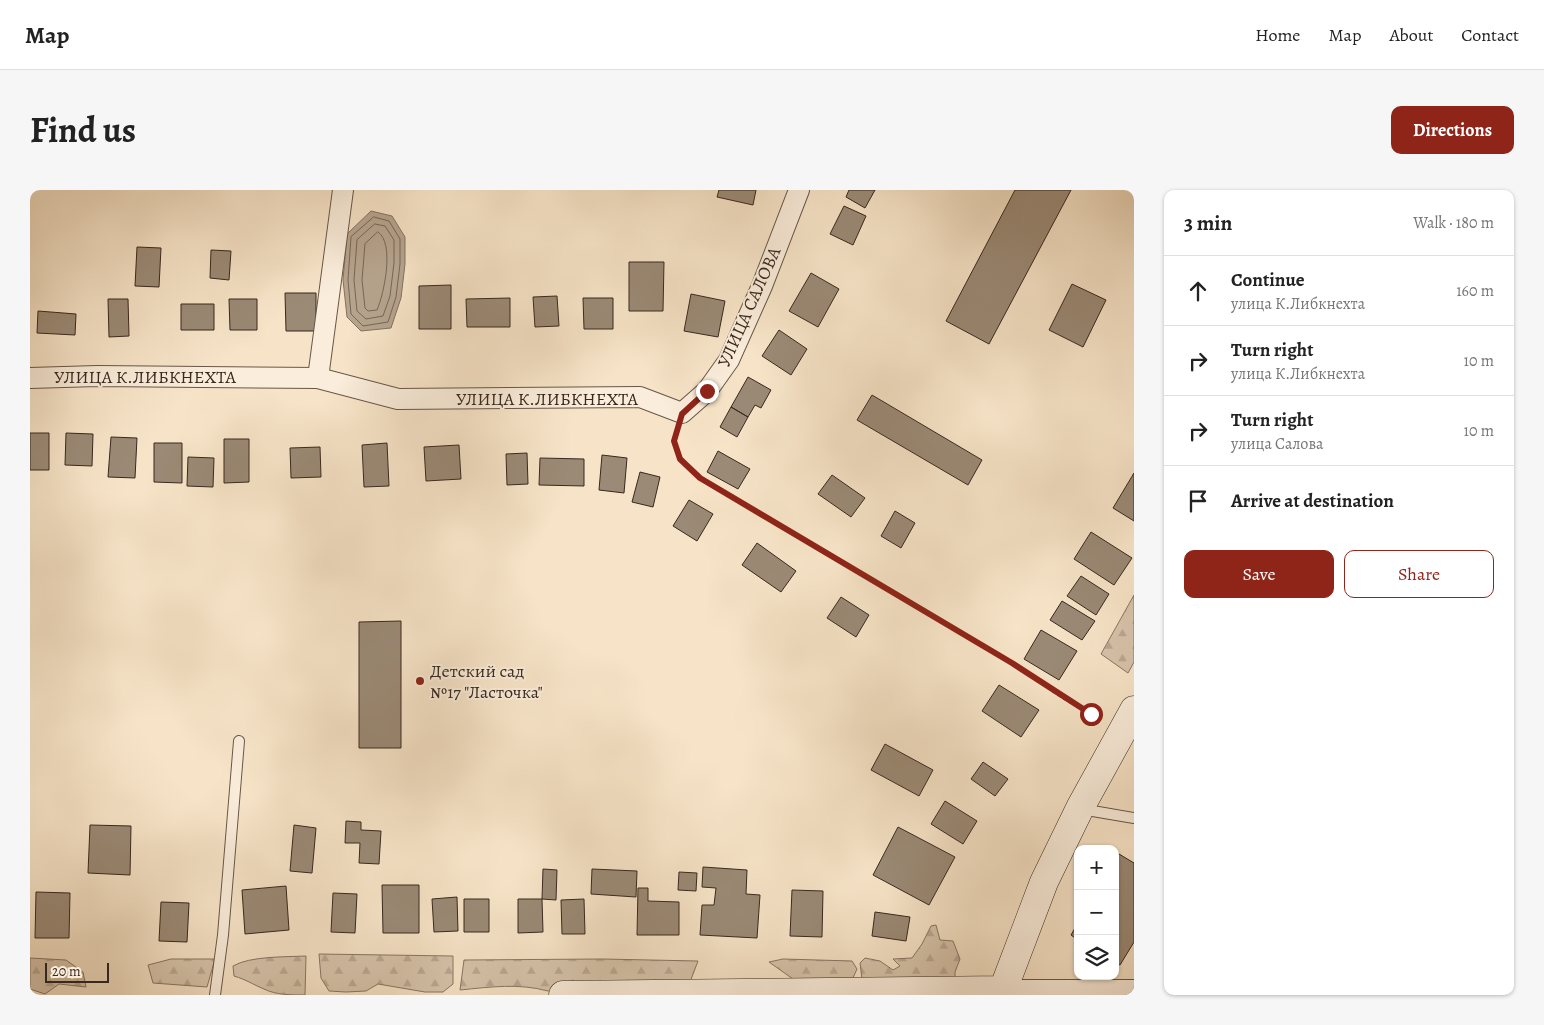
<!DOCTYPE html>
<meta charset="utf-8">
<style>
:root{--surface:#fff;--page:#f6f6f6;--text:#222;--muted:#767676;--line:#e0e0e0;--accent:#8f2418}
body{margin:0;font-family:Alegreya,serif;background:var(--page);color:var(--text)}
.controls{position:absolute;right:15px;bottom:15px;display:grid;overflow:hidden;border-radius:10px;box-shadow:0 1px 4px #0004}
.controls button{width:45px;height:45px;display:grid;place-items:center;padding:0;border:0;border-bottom:1px solid var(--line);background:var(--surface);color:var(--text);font:25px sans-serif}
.scale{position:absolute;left:15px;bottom:12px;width:64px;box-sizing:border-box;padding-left:5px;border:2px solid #38281e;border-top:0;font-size:14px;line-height:18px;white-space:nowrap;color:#38281e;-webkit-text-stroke:4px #faeddb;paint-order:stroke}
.stop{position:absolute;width:15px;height:15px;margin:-11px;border:4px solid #8f2418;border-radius:50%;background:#fff}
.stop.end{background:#8f2418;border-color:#fff;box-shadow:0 1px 5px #0008}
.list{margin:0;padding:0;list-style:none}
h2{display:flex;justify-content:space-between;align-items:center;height:65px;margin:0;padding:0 20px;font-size:21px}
h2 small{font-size:16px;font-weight:400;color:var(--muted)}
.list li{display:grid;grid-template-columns:32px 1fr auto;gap:15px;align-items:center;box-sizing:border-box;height:70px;padding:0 20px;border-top:1px solid var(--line)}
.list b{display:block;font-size:19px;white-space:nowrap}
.list p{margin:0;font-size:16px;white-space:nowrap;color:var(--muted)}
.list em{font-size:16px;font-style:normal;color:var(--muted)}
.actions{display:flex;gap:10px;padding:15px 20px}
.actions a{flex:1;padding:11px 0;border:1px solid var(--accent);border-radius:10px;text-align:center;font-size:18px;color:var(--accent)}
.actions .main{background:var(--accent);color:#fff}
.icon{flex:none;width:28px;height:28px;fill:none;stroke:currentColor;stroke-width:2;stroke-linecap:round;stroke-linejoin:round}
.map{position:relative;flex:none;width:1104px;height:805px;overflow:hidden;border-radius:10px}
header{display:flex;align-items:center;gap:30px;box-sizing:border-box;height:70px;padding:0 25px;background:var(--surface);border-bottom:1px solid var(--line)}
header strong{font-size:24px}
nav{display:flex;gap:28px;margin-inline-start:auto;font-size:18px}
.intro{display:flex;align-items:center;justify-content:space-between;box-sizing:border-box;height:120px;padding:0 30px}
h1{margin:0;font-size:35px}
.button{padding:12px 22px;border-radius:10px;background:var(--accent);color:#fff;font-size:18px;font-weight:700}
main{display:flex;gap:30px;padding:0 30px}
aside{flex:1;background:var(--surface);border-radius:10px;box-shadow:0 1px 4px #0004}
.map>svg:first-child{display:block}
.forest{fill:url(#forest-firs);stroke:#887664}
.water{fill:#b6a48e;stroke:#847261}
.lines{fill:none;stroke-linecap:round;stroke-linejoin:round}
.shore{stroke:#776656;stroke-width:1}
.building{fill:#9b8a76;stroke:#38281e}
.lane-casing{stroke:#685748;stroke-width:12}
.street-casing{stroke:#685748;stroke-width:22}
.secondary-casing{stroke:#38281e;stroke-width:29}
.path{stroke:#38281e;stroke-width:3;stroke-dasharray:4 2.5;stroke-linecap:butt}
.lane{stroke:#faeddb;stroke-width:10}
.street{stroke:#faeddb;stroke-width:20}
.secondary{stroke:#faeddb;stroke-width:28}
.route{stroke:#8f2418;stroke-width:6}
.poi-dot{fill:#8f2418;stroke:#faeddb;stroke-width:2}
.labels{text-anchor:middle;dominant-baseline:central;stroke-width:4;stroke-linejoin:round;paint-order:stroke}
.street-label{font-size:18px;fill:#38281e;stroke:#faeddb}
.poi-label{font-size:18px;fill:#38281e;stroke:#faeddb;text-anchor:start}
</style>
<header>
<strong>Map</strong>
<nav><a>Home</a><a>Map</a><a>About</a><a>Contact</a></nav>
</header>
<div class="intro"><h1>Find us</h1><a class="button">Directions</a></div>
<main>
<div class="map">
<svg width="1104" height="805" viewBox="0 0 1104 805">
<defs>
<pattern id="forest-firs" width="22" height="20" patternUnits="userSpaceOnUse" patternTransform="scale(1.25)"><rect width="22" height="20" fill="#d7c4ab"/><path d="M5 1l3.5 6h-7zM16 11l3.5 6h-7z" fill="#b9a893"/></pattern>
</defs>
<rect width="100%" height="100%" fill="#f7e4c8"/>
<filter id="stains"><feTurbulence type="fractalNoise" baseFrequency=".004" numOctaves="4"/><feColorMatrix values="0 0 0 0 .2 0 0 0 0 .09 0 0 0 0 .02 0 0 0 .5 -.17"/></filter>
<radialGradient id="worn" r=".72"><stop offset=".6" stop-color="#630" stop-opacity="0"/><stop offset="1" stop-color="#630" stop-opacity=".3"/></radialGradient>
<path class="forest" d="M 1104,405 L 1104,472 L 1098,483 L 1071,464 Z
M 906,735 L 910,750 L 923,751 L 930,769 L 925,782 L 925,793 L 832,789 L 830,773 L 835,768 L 850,771 L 863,780 L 870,776 L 863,769 L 882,768 L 892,754 L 901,736 Z
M 289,764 L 423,766 L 423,794 L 413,802 L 395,802 L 348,794 L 336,801 L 316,802 L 299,801 L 291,788 Z
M 276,766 L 275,805 C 261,805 246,805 234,799 C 222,794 217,790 204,786 L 203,776 C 220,766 255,767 276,766 Z
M 0,768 L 36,770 L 53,782 L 56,797 L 29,794 L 15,804 L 0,799 Z
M 141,769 L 185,769 L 177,797 L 123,793 L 118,775 Z
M 572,769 L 668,771 L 657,800 L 518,801 C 488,793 461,797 430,800 L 434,770 Z
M 753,769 L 822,771 L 827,779 L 822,790 L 770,794 L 739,772 Z"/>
<path class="water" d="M 341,21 L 362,26 L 375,47 L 375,74 L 371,108 L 361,138 L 331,141 L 317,127 L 313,90 L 317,44 Z"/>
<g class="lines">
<path class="shore" d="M 344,27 L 359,31 L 370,49 L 370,74 L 366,107 L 358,132 L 333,136 L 321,124 L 318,90 L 321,47 Z
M 345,34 L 355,36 L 364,50 L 364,73 L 360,106 L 353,126 L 336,129 L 327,121 L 324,90 L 327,50 Z
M 348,42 C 365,53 354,104 347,120 L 338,121 L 335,118 L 332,90 L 335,54 Z"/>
</g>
<path class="building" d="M 689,0 L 726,0 L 723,15 L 687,7 Z
M 819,0 L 845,0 L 835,18 L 816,7 Z
M 985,0 L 1041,0 L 959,154 L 916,131 Z
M 814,16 L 836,26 L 823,55 L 800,44 Z
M 107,57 L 131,58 L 129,97 L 105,96 Z
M 181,60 L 201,61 L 199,90 L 180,88 Z
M 599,72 L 634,72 L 633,121 L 599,121 Z
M 781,83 L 809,99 L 788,137 L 759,121 Z
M 1042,94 L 1076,110 L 1053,157 L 1019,140 Z
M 421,95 L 421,139 L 389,139 L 389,96 Z
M 255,103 L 286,103 L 286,141 L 256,141 Z
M 661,104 L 695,111 L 688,147 L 654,141 Z
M 527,106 L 529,136 L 505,137 L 503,107 Z
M 480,108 L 480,137 L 437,137 L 436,109 Z
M 553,108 L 583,108 L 583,139 L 554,139 Z
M 78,109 L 98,109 L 99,146 L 79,147 Z
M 199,109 L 227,109 L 227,140 L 200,140 Z
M 151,114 L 184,114 L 184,140 L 151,140 Z
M 8,121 L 46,124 L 45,145 L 7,143 Z
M 749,140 L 777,159 L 761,185 L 732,166 Z
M 718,187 L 741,200 L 731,218 L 725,215 L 718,227 L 701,217 Z
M 842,205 L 952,270 L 938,295 L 827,230 Z
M 701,217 L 718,227 L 707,247 L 690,237 Z
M 0,243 L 19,243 L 19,280 L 0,280 Z
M 36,243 L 63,244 L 62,276 L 35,275 Z
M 81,247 L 107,248 L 105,288 L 78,287 Z
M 194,249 L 219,249 L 219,292 L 194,293 Z
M 124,253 L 152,253 L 152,293 L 124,292 Z
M 357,253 L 359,296 L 334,297 L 332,255 Z
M 429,255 L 431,289 L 396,291 L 394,257 Z
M 290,257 L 291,287 L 261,288 L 260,258 Z
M 688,261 L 720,279 L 708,299 L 677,282 Z
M 497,263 L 498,294 L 477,295 L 476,264 Z
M 572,265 L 597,268 L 594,303 L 569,300 Z
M 158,267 L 184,268 L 183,297 L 157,296 Z
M 510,268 L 554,269 L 554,296 L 509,295 Z
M 610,282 L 630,287 L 623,317 L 602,312 Z
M 1104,283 L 1104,331 L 1083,318 Z
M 802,285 L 835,308 L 821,327 L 788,304 Z
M 659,310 L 683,324 L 667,351 L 643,336 Z
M 865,321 L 885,333 L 871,358 L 851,346 Z
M 1061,342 L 1102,368 L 1084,395 L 1044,369 Z
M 727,353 L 766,381 L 751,402 L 712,375 Z
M 1051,386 L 1079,404 L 1066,425 L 1037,406 Z
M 811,407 L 839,425 L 826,447 L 797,428 Z
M 1032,411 L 1065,431 L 1052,450 L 1020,430 Z
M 371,431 L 371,558 L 329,558 L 329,432 Z
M 1011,440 L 1047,461 L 1029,490 L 994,469 Z
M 969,495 L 1009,520 L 991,547 L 952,521 Z
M 855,554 L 903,580 L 889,606 L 841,580 Z
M 953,572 L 978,589 L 965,606 L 941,589 Z
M 915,611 L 947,631 L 933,654 L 901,634 Z
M 316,631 L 331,632 L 331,640 L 351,641 L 349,674 L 329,673 L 330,653 L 315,653 Z
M 60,635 L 101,636 L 100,685 L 58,683 Z
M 264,635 L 286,638 L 282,683 L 260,681 Z
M 868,637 L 925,667 L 899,715 L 843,685 Z
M 1089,664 L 1104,673 L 1104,752 L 1090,775 L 1085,772 L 1085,671 Z
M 673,677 L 717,680 L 716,704 L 730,705 L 727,748 L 670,745 L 672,715 L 684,715 L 686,698 L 672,697 Z
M 513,679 L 527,680 L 526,710 L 512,709 Z
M 562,679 L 607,681 L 606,707 L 561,704 Z
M 649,682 L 667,683 L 666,701 L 648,700 Z
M 352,695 L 389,695 L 389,743 L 353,743 Z
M 256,696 L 259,740 L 215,744 L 212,700 Z
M 608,698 L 618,698 L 618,711 L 649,712 L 649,745 L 607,745 Z
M 762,700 L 793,701 L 792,747 L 760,746 Z
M 6,702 L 40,703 L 39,748 L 5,748 Z
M 303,703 L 327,704 L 325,743 L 301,742 Z
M 427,707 L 428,741 L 404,742 L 402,709 Z
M 434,709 L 459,709 L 459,742 L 434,742 Z
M 488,709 L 512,709 L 513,742 L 488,743 Z
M 554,709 L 555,744 L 532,744 L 531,710 Z
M 131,712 L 159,713 L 157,752 L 129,751 Z
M 845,722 L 880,727 L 876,751 L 842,746 Z
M 1048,733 L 1048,750 L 1041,745 Z"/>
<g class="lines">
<defs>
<path id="lane" d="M 1051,619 L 1104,628
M 185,805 L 193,745 L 209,551"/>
<path id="street" d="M 0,188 L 67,186 L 288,188 L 368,209 L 610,207 L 652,223 L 677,201 L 699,170 L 732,96 L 769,0
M 288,188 L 313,0
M 973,800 L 1104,800"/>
<path id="secondary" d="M 533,805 L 973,800
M 973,805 L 973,800 L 1014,692 L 1050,618 L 1104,520"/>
</defs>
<use href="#lane" class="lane-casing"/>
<use href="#street" class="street-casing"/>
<use href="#secondary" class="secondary-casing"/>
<path class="path" d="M 647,241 C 640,263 655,273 670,288 L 982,473 L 1032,507 L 1061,524"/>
<use href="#lane" class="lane"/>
<use href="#street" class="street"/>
<use href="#secondary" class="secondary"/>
</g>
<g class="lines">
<path class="route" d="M 677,201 L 652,224 L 644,251 L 650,269 L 670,288 L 982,473 L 1061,524"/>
</g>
<circle class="poi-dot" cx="390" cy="491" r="5"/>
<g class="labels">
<g class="street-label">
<text transform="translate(719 117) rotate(-66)">УЛИЦА САЛОВА</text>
<text x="115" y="187">УЛИЦА К.ЛИБКНЕХТА</text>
<text x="517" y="209">УЛИЦА К.ЛИБКНЕХТА</text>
</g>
<g class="poi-label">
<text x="400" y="481">Детский сад<tspan x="400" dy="21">№17 "Ласточка"</tspan></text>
</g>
</g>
<rect width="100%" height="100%" filter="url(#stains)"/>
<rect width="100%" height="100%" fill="url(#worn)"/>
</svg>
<div class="controls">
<button>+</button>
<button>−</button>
<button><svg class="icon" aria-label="layers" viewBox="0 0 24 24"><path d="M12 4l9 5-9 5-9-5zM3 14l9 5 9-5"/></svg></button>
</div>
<div class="scale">20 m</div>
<div class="stop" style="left:1061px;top:524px"></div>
<div class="stop end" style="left:677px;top:201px"></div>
</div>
<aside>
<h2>3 min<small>Walk · 180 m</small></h2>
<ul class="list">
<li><svg class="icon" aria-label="ahead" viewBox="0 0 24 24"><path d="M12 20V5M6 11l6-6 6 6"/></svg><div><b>Continue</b><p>улица К.Либкнехта</p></div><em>160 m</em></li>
<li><svg class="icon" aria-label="right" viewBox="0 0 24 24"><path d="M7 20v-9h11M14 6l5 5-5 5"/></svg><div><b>Turn right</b><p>улица К.Либкнехта</p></div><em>10 m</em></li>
<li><svg class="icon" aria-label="right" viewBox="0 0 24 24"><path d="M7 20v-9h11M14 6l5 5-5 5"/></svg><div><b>Turn right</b><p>улица Салова</p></div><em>10 m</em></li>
<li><svg class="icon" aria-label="arrive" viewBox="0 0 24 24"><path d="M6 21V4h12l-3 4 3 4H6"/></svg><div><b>Arrive at destination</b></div></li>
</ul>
<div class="actions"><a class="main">Save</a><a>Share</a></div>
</aside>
</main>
